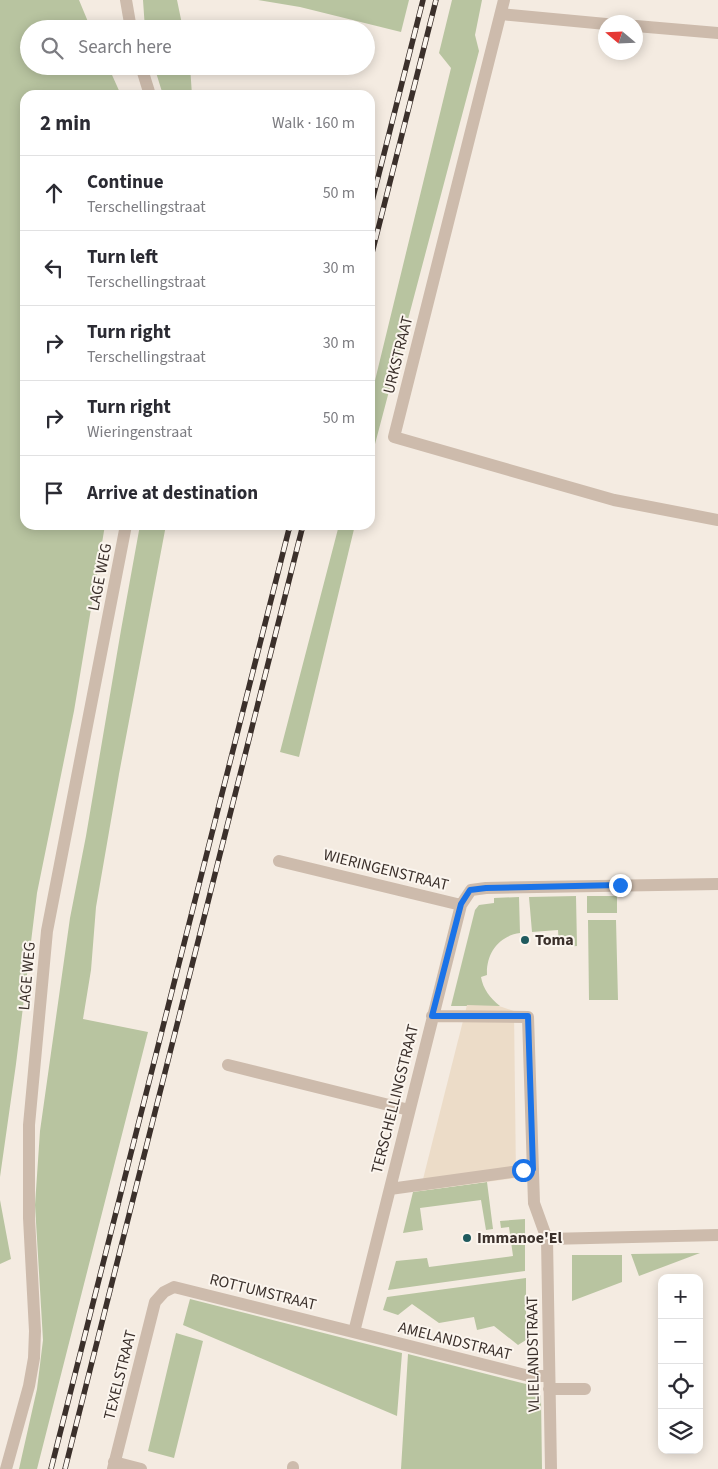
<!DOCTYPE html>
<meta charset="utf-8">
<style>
:root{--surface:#fff;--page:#f2f2f3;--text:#2b2b33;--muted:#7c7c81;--line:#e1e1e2}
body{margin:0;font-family:"Source Sans 3",sans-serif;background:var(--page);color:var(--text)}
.controls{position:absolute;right:15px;bottom:15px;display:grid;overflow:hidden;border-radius:10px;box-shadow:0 2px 12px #0003}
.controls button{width:45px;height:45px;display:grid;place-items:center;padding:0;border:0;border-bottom:1px solid var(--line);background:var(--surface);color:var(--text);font:25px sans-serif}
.compass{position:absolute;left:598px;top:15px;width:45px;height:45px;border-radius:50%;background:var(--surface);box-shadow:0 2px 12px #0003;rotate:289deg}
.stop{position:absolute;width:15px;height:15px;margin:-11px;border:4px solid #1a73e8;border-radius:50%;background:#fff}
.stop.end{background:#1a73e8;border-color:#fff;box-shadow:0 1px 5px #0008}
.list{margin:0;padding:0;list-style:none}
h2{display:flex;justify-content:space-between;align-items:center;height:65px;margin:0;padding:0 20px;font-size:21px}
h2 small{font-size:16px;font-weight:400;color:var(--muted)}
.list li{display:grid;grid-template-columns:32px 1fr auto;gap:15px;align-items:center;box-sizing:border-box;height:75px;padding:0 20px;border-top:1px solid var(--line)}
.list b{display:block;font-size:19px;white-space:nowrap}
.list p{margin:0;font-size:16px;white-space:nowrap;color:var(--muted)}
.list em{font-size:16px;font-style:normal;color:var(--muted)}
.icon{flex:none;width:28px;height:28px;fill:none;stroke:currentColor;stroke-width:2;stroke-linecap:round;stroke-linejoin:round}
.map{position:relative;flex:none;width:718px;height:1469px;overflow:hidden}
.search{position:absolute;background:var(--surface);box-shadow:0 2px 12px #0003;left:20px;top:20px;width:355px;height:55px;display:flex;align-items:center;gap:12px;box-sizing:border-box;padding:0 18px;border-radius:28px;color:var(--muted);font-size:19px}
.panel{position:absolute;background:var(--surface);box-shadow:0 2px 12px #0003;left:20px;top:90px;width:355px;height:440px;border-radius:15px}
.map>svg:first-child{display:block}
.green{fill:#b8c4a0}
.plaza{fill:#ecdcc8}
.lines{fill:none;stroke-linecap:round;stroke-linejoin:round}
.minor{stroke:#cdbbac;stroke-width:12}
.rail-casing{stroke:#3b302b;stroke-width:5.5}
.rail{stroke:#fbf5ee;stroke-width:4;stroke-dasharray:11;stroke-linecap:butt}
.route{stroke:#1a73e8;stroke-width:6}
.poi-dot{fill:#1f5a5e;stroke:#fbf5ee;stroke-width:2}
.labels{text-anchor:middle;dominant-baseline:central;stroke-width:4;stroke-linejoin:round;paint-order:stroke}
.street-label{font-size:16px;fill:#3b302b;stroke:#fbf5ee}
.poi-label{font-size:16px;font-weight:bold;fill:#3b302b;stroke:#fbf5ee;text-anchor:start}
</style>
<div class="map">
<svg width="718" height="1469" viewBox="0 0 718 1469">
<rect width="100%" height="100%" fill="#f4ebe1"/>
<path class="green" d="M 0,0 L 79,0 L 91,29 L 29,29 L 29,66 L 108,66 L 121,95 L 25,95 L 25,525 L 105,525 L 74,711 L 37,893 L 16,1064 L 0,1177 Z
M 143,0 L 177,0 L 183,29 L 145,29 Z
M 258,0 L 409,0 L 401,32 L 300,7 Z
M 452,0 L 482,0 L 475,35 L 479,51 L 370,463 L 370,401 L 451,68 L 439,53 Z
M 154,66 L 190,66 L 192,95 L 163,95 Z
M 140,525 L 166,525 L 119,774 L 96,907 L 91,970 L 83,1019 L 148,1032 L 37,1469 L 19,1469 L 37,1389 L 43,1340 L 35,1205 L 40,1131 L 70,918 L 86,836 L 121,630 Z
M 339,525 L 355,525 L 299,757 L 280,752 Z
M 576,896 L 577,946 L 559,947 L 558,930 L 532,932 L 529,897 Z
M 587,896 L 617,896 L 617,913 L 587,913 Z
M 519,897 L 520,933 C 498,936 486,954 487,975 L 481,977 C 483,989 490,998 500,1006 L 451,1006 L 475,910 L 479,905 L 494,903 L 494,898 Z
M 588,920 L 616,920 L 618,1000 L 589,1000 Z
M 487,1182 L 493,1229 L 486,1230 L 481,1200 L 420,1208 L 423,1230 L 403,1233 L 413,1192 Z
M 0,1200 L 11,1259 L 0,1264 Z
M 525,1219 L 525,1271 L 388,1290 L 396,1261 L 427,1258 L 429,1267 L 513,1256 L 509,1227 L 501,1228 L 500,1221 Z
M 700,1253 L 639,1276 L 631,1254 Z
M 572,1255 L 622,1255 L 622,1282 L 572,1301 Z
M 526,1278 L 526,1340 L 518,1345 L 494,1326 L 477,1330 L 474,1317 L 439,1323 L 412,1304 L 398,1315 L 383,1310 L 387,1297 Z
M 190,1299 L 402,1353 L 397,1416 L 183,1325 Z
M 176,1333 L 203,1341 L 174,1458 L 148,1451 Z
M 408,1354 L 534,1386 L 541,1396 L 542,1469 L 401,1469 Z"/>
<path class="plaza" d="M 467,1005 L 499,1006 L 514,1011 L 516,1178 L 420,1191 Z"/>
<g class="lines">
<path class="minor" d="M 126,0 L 131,29
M 504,0 L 394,437 L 614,500 L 718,520
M 501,14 L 606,24
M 636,26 L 718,33
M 141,66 L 150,95
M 279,861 L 461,905 L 471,890 L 486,888 L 718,884
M 432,1016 L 528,1017 L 534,1203 L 547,1239 L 551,1469
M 228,1065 L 409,1110
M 390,1189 L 533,1169
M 547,1239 L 718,1235
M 354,1332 L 461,905
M 549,1389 L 585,1389
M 114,1462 L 141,1469
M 6,1469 L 29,1386 L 34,1358 L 35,1331 L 29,1218 L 29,1125 L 47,931 L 126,525
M 113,1469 L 155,1302 L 164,1292 L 174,1287 L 529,1376 L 549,1376
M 293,1469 L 293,1467"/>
<defs>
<path id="rail" d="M 370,209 L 423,0
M 370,261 L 436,0
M 51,1469 L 290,525
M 65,1469 L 303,525"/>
</defs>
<use href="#rail" class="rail-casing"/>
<use href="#rail" class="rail"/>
</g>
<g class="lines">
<path class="route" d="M 523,1170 L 533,1169 L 528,1016 L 432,1016 L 461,904 L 470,890 L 486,888 L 620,885"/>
</g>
<g class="poi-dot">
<circle cx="525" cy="940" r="5"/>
<circle cx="467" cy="1238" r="5"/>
</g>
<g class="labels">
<g class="street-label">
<text transform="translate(398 355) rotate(-76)">URKSTRAAT</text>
<text transform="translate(100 577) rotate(-79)">LAGE WEG</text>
<text transform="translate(386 870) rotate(14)">WIERINGENSTRAAT</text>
<text transform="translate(27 976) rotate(-85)">LAGE WEG</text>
<text transform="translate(395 1099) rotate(-76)">TERSCHELLINGSTRAAT</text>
<text transform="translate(263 1292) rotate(14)">ROTTUMSTRAAT</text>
<text transform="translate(455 1341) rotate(14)">AMELANDSTRAAT</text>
<text transform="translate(533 1354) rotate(-91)">VLIELANDSTRAAT</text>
<text transform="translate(120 1375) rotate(-76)">TEXELSTRAAT</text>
</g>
<g class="poi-label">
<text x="535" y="940">Toma</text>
<text x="477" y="1238">Immanoe'El</text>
</g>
</g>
</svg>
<div class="controls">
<button>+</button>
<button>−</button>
<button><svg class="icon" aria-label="locate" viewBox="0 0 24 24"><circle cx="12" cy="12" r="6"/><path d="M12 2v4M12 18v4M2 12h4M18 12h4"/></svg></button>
<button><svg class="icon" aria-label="layers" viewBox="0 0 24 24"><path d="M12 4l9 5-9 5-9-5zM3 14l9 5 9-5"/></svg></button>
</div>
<svg class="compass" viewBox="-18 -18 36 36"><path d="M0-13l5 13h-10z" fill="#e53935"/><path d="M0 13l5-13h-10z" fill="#7c7c81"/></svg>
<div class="stop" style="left:523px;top:1170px"></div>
<div class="stop end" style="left:620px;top:885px"></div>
<div class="search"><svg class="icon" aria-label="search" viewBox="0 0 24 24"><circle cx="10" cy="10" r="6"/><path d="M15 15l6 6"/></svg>Search here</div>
<section class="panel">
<h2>2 min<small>Walk · 160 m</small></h2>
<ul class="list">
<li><svg class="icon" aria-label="ahead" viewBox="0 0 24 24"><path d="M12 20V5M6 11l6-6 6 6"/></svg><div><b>Continue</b><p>Terschellingstraat</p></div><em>50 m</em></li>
<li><svg class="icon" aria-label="left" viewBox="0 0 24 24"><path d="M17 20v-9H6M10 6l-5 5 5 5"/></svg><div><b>Turn left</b><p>Terschellingstraat</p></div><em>30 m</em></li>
<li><svg class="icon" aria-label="right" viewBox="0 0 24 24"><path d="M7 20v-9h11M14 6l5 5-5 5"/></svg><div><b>Turn right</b><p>Terschellingstraat</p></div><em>30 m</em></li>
<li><svg class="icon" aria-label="right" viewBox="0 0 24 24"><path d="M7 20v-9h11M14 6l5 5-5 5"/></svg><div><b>Turn right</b><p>Wieringenstraat</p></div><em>50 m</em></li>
<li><svg class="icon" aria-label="arrive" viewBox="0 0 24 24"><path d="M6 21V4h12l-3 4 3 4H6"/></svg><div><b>Arrive at destination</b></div></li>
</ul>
</section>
</div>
